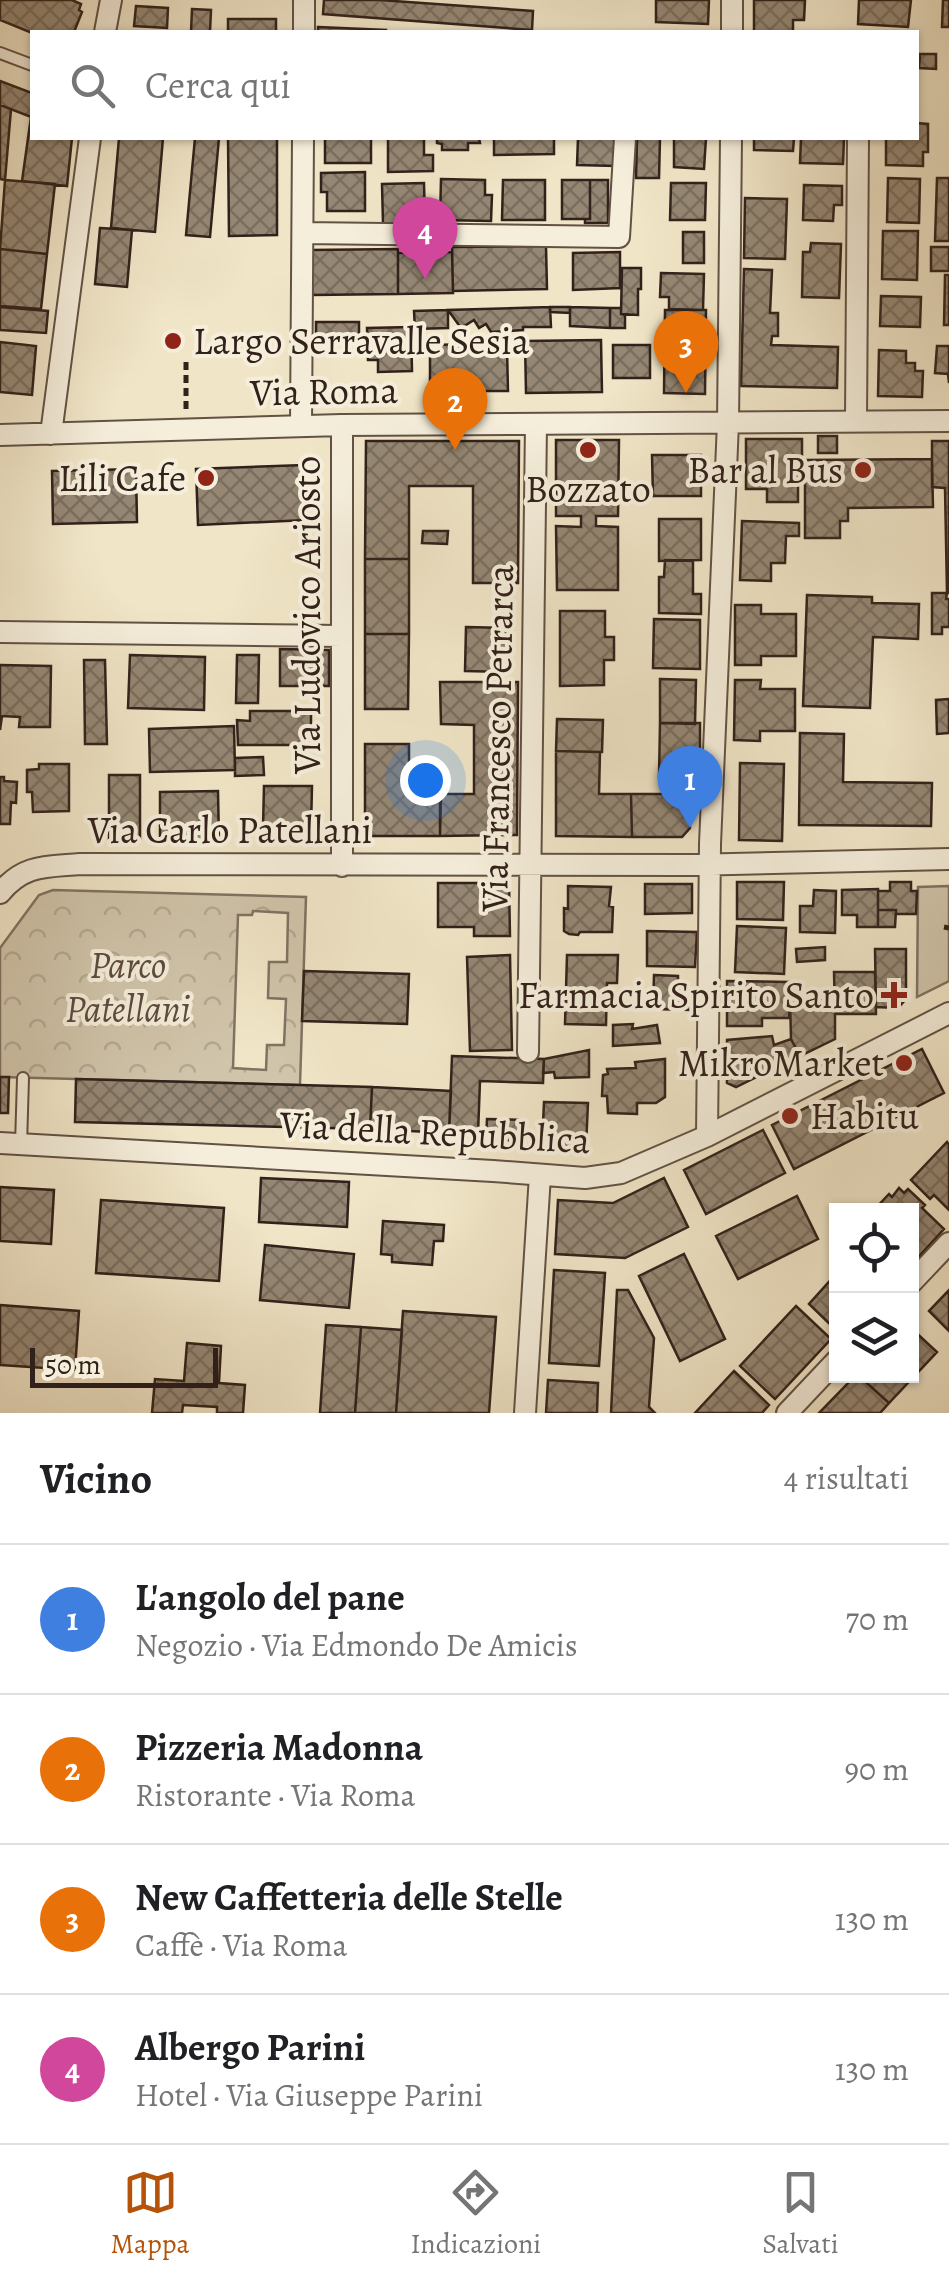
<!DOCTYPE html>
<html lang="it">
<meta charset="utf-8">
<style>
:root{--surface:#fff;--page:#f2f2f2;--text:#202124;--muted:#757577;--line:#e0e0e0;--accent:#b45309}
body{margin:0;font-family:Alegreya,serif;background:var(--page);color:var(--text)}
.controls{position:absolute;right:30px;bottom:30px;display:grid;overflow:hidden;border-radius:0px;box-shadow:0 2px 8px #0004}
.controls button{width:90px;height:90px;display:grid;place-items:center;padding:0;border:0;border-bottom:2px solid var(--line);background:var(--surface);color:var(--text);font:50px sans-serif}
.scale{position:absolute;left:30px;bottom:25px;width:188px;box-sizing:border-box;padding-left:10px;border:5px solid #32211a;border-top:0;font-size:28px;line-height:35px;white-space:nowrap;color:#32211a;-webkit-text-stroke:8px #f5eedb;paint-order:stroke}
.you{position:absolute;left:425px;top:780px;width:35px;height:35px;margin:-25px;border:8px solid #fff;border-radius:50%;background:#1a73e8;box-shadow:0 0 0 15px #1a73e833}
.badge{display:grid;place-items:center;width:65px;height:65px;border-radius:50%;background:var(--accent);color:#fff;font-size:32px;font-weight:700}
.pin{position:absolute;translate:-50% -82px;filter:drop-shadow(0 2px 5px #0008)}
.pin::after{content:'';position:absolute;top:52px;width:35px;height:30px;background:inherit;clip-path:polygon(0 0,100% 0,50% 100%)}
.list{margin:0;padding:0;list-style:none}
h2{display:flex;justify-content:space-between;align-items:center;height:130px;margin:0;padding:0 40px;font-size:42px}
h2 small{font-size:32px;font-weight:400;color:var(--muted)}
.list li{display:grid;grid-template-columns:65px 1fr auto;gap:30px;align-items:center;box-sizing:border-box;height:150px;padding:0 40px;border-top:2px solid var(--line)}
.list b{display:block;font-size:38px;white-space:nowrap}
.list p{margin:0;font-size:32px;white-space:nowrap;color:var(--muted)}
.list em{font-size:32px;font-style:normal;color:var(--muted)}
.icon{flex:none;width:55px;height:55px;fill:none;stroke:currentColor;stroke-width:2;stroke-linecap:round;stroke-linejoin:round}
.map{position:relative;flex:none;width:949px;height:1413px;overflow:hidden}
.search{position:absolute;background:var(--surface);box-shadow:0 2px 8px #0004;left:30px;right:30px;top:30px;height:110px;display:flex;align-items:center;gap:25px;box-sizing:border-box;padding:0 35px;border-radius:0px;color:var(--muted);font-size:38px}
.sheet{height:730px;background:var(--surface)}
nav{display:flex;justify-content:space-around;align-items:center;box-sizing:border-box;height:140px;border-top:2px solid var(--line);background:var(--surface);font-size:28px;color:var(--muted)}
nav a{display:grid;justify-items:center;gap:5px}
nav .on{color:var(--accent)}
.map>svg:first-child{display:block}
.park{fill:url(#park-crowns);stroke:#817262;stroke-width:2.5;fill-rule:evenodd}
.garden{fill:#d0c4aa;stroke:#817262;stroke-width:2.5}
.building{fill:url(#building-cross-hatch);stroke:#32211a;stroke-width:2.5}
.lines{fill:none;stroke-linecap:round;stroke-linejoin:round}
.lane-casing{stroke:#625245;stroke-width:14}
.street-casing{stroke:#625245;stroke-width:24}
.path{stroke:#32211a;stroke-width:5;stroke-dasharray:8 5;stroke-linecap:butt}
.lane{stroke:#f5eedb;stroke-width:10}
.street{stroke:#f5eedb;stroke-width:20}
.poi-dot{fill:#8f2418;stroke:#f5eedb;stroke-width:4}
.labels{text-anchor:middle;dominant-baseline:central;stroke-width:8;stroke-linejoin:round;paint-order:stroke}
.poi-label{font-size:38px;fill:#32211a;stroke:#f5eedb;text-anchor:end}
.street-label{font-size:38px;fill:#32211a;stroke:#f5eedb}
.park-label{font-size:38px;font-style:italic;fill:#5a4a3e;stroke:#f5eedb}
</style>
<div class="map">
<svg width="949" height="1413" viewBox="0 0 949 1413">
<defs>
<pattern id="park-crowns" width="20" height="18" patternUnits="userSpaceOnUse" patternTransform="scale(2.5)"><rect width="20" height="18" fill="#d0c4aa"/><path d="M2 6a3 3 0 1 1 6 0M12 15a3 3 0 1 1 6 0" fill="none" stroke="#b3a892"/></pattern>
<pattern id="building-cross-hatch" width="8" height="8" patternUnits="userSpaceOnUse" patternTransform="scale(2.5)"><rect width="8" height="8" fill="#958774"/><path d="M0 0l8 8M0 8l8-8" fill="none" stroke="#7a6e5e"/></pattern>
</defs>
<rect width="100%" height="100%" fill="#f0e5c7"/>
<filter id="stains"><feTurbulence type="fractalNoise" baseFrequency=".002" numOctaves="4"/><feColorMatrix values="0 0 0 0 .2 0 0 0 0 .09 0 0 0 0 .02 0 0 0 .5 -.17"/></filter>
<radialGradient id="worn" r=".72"><stop offset=".6" stop-color="#630" stop-opacity="0"/><stop offset="1" stop-color="#630" stop-opacity=".3"/></radialGradient>
<path class="park" d="M 53,890 L 306,897 L 300,1085 L 0,1077 L 0,948 L 39,895 ZM 253,911 L 288,913 L 287,962 L 269,962 L 268,998 L 286,999 L 284,1045 L 267,1045 L 266,1070 L 233,1068 L 238,915 L 252,915 Z"/>
<path class="garden" d="M 949,886 L 949,981 L 917,997 L 918,887 Z"/>
<path class="building" d="M 0,0 L 72,0 L 81,4 L 79,10 L 82,12 L 74,32 L 32,33 L 0,20 Z
M 324,0 L 380,0 L 533,11 L 532,30 L 323,14 Z
M 656,0 L 709,0 L 708,24 L 656,22 Z
M 754,0 L 805,0 L 804,20 L 793,20 L 793,32 L 754,32 Z
M 859,0 L 911,0 L 908,27 L 858,24 Z
M 943,0 L 949,0 L 949,27 L 942,27 Z
M 136,6 L 168,8 L 167,28 L 134,26 Z
M 192,9 L 211,10 L 210,32 L 191,32 Z
M 228,19 L 276,19 L 276,32 L 228,32 Z
M 318,27 L 386,30 L 386,32 L 318,32 Z
M 920,54 L 936,54 L 936,69 L 919,68 Z
M 0,81 L 32,93 L 31,117 L 0,105 Z
M 0,105 L 11,109 L 5,180 L 0,179 Z
M 31,117 L 32,138 L 72,138 L 67,186 L 22,181 Z
M 916,123 L 928,124 L 928,152 L 923,152 L 923,166 L 886,165 L 886,138 L 916,138 Z
M 119,138 L 163,138 L 155,232 L 111,228 Z
M 195,138 L 219,138 L 210,237 L 186,235 Z
M 228,138 L 277,138 L 277,235 L 229,236 Z
M 325,138 L 371,138 L 371,163 L 325,163 Z
M 388,138 L 424,138 L 424,155 L 433,155 L 433,171 L 388,172 Z
M 437,138 L 479,138 L 480,143 L 468,143 L 468,150 L 442,150 L 442,144 L 437,143 Z
M 494,138 L 554,138 L 554,154 L 494,155 Z
M 578,138 L 618,138 L 616,166 L 577,165 Z
M 637,138 L 660,138 L 659,178 L 636,178 Z
M 674,138 L 706,138 L 704,169 L 674,167 Z
M 754,138 L 794,138 L 793,151 L 754,150 Z
M 801,138 L 844,138 L 843,164 L 800,163 Z
M 365,172 L 365,211 L 327,211 L 327,192 L 321,192 L 321,173 Z
M 888,178 L 920,179 L 919,223 L 887,222 Z
M 937,178 L 949,178 L 949,241 L 935,241 Z
M 441,179 L 485,180 L 485,195 L 492,195 L 491,221 L 440,220 Z
M 5,180 L 55,184 L 47,254 L 0,249 Z
M 503,180 L 545,180 L 545,220 L 502,220 Z
M 562,180 L 590,180 L 590,219 L 562,219 Z
M 590,180 L 608,180 L 608,223 L 585,223 L 585,219 L 590,219 Z
M 424,183 L 425,223 L 383,224 L 382,184 Z
M 671,183 L 706,183 L 705,220 L 670,220 Z
M 804,185 L 842,186 L 842,205 L 834,205 L 833,221 L 803,220 Z
M 745,198 L 787,199 L 785,259 L 744,258 Z
M 100,228 L 132,230 L 127,287 L 95,284 Z
M 883,231 L 918,231 L 917,280 L 882,279 Z
M 683,232 L 704,232 L 704,263 L 683,263 Z
M 811,243 L 841,244 L 839,298 L 802,297 L 803,252 L 810,252 Z
M 546,246 L 547,289 L 453,291 L 452,247 Z
M 931,247 L 949,247 L 949,271 L 931,271 Z
M 0,249 L 47,254 L 41,309 L 0,306 Z
M 398,249 L 398,294 L 312,295 L 311,250 Z
M 452,252 L 453,293 L 398,294 L 398,253 Z
M 620,252 L 620,288 L 573,290 L 573,253 Z
M 622,268 L 641,268 L 641,289 L 638,289 L 638,315 L 621,314 Z
M 744,269 L 772,270 L 770,313 L 778,313 L 778,336 L 772,336 L 771,345 L 838,347 L 837,388 L 741,386 Z
M 661,273 L 704,274 L 703,310 L 669,309 L 669,297 L 660,297 Z
M 945,275 L 949,275 L 949,325 L 944,325 Z
M 881,296 L 921,297 L 920,327 L 880,326 Z
M 0,307 L 48,311 L 46,333 L 0,330 Z
M 550,307 L 551,327 L 523,327 L 523,330 L 491,332 L 486,324 L 479,328 L 474,320 L 461,328 L 448,310 Z
M 550,307 L 570,307 L 570,313 L 550,312 Z
M 570,307 L 610,308 L 610,328 L 570,326 Z
M 610,308 L 621,308 L 621,314 L 625,315 L 625,328 L 610,328 Z
M 448,310 L 448,328 L 415,329 L 414,311 Z
M 665,310 L 706,310 L 705,394 L 664,393 Z
M 316,322 L 359,322 L 359,344 L 316,344 Z
M 411,327 L 412,371 L 378,372 L 378,360 L 368,360 L 367,328 Z
M 601,340 L 602,392 L 526,393 L 525,341 Z
M 0,342 L 36,346 L 32,395 L 0,392 Z
M 476,344 L 476,349 L 507,348 L 508,391 L 474,391 L 474,397 L 430,398 L 430,345 Z
M 613,345 L 650,345 L 650,378 L 613,378 Z
M 937,346 L 949,346 L 949,383 L 948,374 L 935,373 Z
M 879,350 L 906,351 L 906,363 L 915,363 L 915,371 L 923,371 L 922,397 L 878,396 Z
M 818,436 L 837,436 L 837,453 L 818,453 Z
M 746,439 L 802,439 L 802,464 L 798,464 L 798,502 L 767,502 L 767,489 L 746,489 Z
M 556,440 L 619,440 L 618,516 L 596,516 L 596,526 L 618,527 L 618,590 L 557,590 L 556,526 L 581,527 L 581,516 L 556,516 Z
M 366,441 L 519,441 L 518,583 L 473,583 L 473,486 L 409,486 L 409,559 L 365,559 Z
M 932,441 L 949,441 L 949,593 L 947,593 L 945,488 L 932,487 Z
M 652,455 L 701,455 L 701,496 L 653,496 Z
M 932,459 L 933,507 L 848,508 L 848,521 L 840,521 L 840,538 L 805,538 L 805,460 Z
M 304,465 L 306,520 L 198,525 L 196,469 Z
M 136,469 L 137,522 L 53,524 L 52,471 Z
M 659,519 L 701,519 L 701,560 L 659,561 Z
M 742,521 L 799,523 L 799,536 L 786,536 L 785,563 L 771,563 L 771,581 L 740,580 Z
M 423,531 L 448,531 L 447,544 L 422,543 Z
M 365,559 L 409,559 L 409,634 L 365,634 Z
M 665,560 L 693,561 L 693,594 L 701,594 L 701,614 L 659,613 L 659,577 L 664,577 Z
M 932,593 L 947,593 L 946,599 L 949,599 L 949,627 L 942,627 L 942,634 L 932,634 Z
M 807,595 L 872,597 L 872,603 L 919,604 L 918,639 L 873,637 L 870,708 L 803,706 Z
M 735,605 L 761,605 L 761,614 L 796,614 L 796,656 L 761,656 L 761,665 L 735,665 Z
M 560,611 L 605,611 L 605,637 L 614,637 L 614,660 L 604,660 L 604,685 L 560,686 Z
M 654,619 L 700,620 L 700,669 L 653,668 Z
M 466,627 L 507,628 L 507,672 L 465,671 Z
M 365,634 L 409,634 L 408,709 L 365,709 Z
M 280,649 L 329,650 L 329,686 L 280,686 Z
M 130,655 L 205,657 L 204,710 L 128,708 Z
M 237,655 L 259,655 L 258,703 L 236,703 Z
M 84,660 L 105,660 L 107,744 L 85,744 Z
M 0,665 L 51,666 L 50,727 L 19,727 L 20,717 L 2,716 L 0,730 Z
M 660,679 L 696,680 L 695,724 L 660,723 Z
M 735,680 L 761,680 L 760,689 L 795,689 L 795,731 L 760,731 L 760,741 L 734,740 Z
M 440,682 L 518,682 L 517,835 L 440,836 L 441,794 L 474,794 L 474,725 L 441,724 Z
M 949,699 L 949,733 L 937,734 L 936,700 Z
M 250,711 L 311,711 L 311,745 L 238,745 L 237,720 L 250,721 Z
M 557,719 L 603,720 L 602,752 L 556,751 Z
M 660,723 L 700,723 L 700,777 L 659,777 Z
M 234,726 L 235,770 L 150,772 L 149,729 Z
M 800,733 L 844,734 L 843,782 L 932,783 L 931,826 L 799,825 Z
M 365,744 L 409,744 L 409,789 L 440,789 L 440,836 L 365,836 Z
M 556,751 L 600,752 L 599,794 L 631,794 L 632,837 L 556,836 Z
M 263,757 L 264,775 L 235,776 L 235,758 Z
M 740,763 L 784,764 L 782,841 L 739,840 Z
M 39,764 L 69,764 L 69,811 L 33,812 L 32,792 L 27,792 L 27,770 L 39,769 Z
M 109,775 L 140,775 L 140,839 L 109,839 Z
M 0,777 L 4,777 L 4,781 L 17,782 L 16,803 L 11,802 L 10,824 L 0,824 Z
M 264,786 L 312,786 L 311,828 L 263,828 Z
M 218,791 L 219,842 L 160,843 L 160,792 Z
M 631,794 L 690,794 L 690,828 L 682,837 L 632,837 Z
M 737,882 L 784,882 L 783,920 L 737,919 Z
M 890,882 L 911,882 L 911,891 L 917,891 L 916,914 L 896,914 L 896,910 L 878,910 L 878,891 L 890,891 Z
M 438,883 L 509,883 L 510,936 L 474,936 L 474,927 L 438,927 Z
M 645,884 L 692,884 L 692,913 L 645,914 Z
M 568,886 L 611,887 L 609,906 L 613,907 L 612,932 L 580,932 L 578,935 L 569,934 L 564,931 L 564,908 L 568,909 Z
M 878,889 L 878,927 L 857,927 L 857,915 L 842,915 L 842,890 Z
M 814,890 L 836,891 L 835,933 L 800,932 L 800,906 L 813,906 Z
M 878,910 L 896,910 L 895,927 L 878,927 Z
M 737,926 L 786,928 L 784,974 L 735,972 Z
M 647,931 L 697,932 L 695,967 L 647,966 Z
M 825,947 L 825,960 L 797,962 L 796,949 Z
M 875,949 L 906,949 L 906,999 L 898,1008 L 876,1007 Z
M 510,955 L 512,1050 L 470,1051 L 467,957 Z
M 567,955 L 618,955 L 617,983 L 607,983 L 606,1025 L 565,1024 Z
M 304,971 L 409,974 L 407,1024 L 302,1021 Z
M 834,972 L 875,972 L 876,1014 L 835,1014 Z
M 654,975 L 678,976 L 678,989 L 693,990 L 692,1010 L 653,1009 Z
M 727,981 L 790,982 L 789,1018 L 762,1018 L 762,1026 L 727,1026 Z
M 790,999 L 835,1001 L 835,1039 L 800,1056 L 791,1039 Z
M 633,1024 L 632,1029 L 657,1025 L 660,1043 L 613,1046 L 613,1025 Z
M 772,1036 L 774,1045 L 791,1039 L 800,1056 L 736,1087 L 727,1083 L 727,1040 Z
M 922,1049 L 944,1093 L 794,1169 L 772,1125 Z
M 589,1050 L 589,1077 L 555,1078 L 554,1072 L 543,1073 L 544,1059 Z
M 452,1056 L 544,1059 L 543,1083 L 480,1081 L 478,1134 L 449,1133 Z
M 665,1059 L 665,1097 L 656,1103 L 637,1103 L 637,1114 L 608,1113 L 607,1096 L 602,1096 L 603,1075 L 608,1074 L 607,1069 L 636,1068 L 635,1062 Z
M 0,1077 L 9,1077 L 8,1113 L 0,1113 Z
M 76,1079 L 372,1087 L 370,1129 L 75,1122 Z
M 372,1087 L 451,1091 L 449,1133 L 370,1129 Z
M 544,1102 L 588,1103 L 586,1147 L 542,1146 Z
M 487,1119 L 526,1120 L 525,1141 L 486,1140 Z
M 763,1130 L 785,1173 L 706,1214 L 684,1170 Z
M 947,1142 L 949,1145 L 949,1210 L 934,1195 L 930,1199 L 911,1180 Z
M 261,1178 L 349,1182 L 347,1227 L 259,1222 Z
M 664,1178 L 688,1227 L 625,1258 L 555,1254 L 558,1200 L 613,1203 Z
M 0,1187 L 54,1190 L 51,1244 L 0,1241 Z
M 899,1188 L 904,1193 L 908,1189 L 925,1205 L 922,1208 L 944,1229 L 912,1264 L 912,1210 L 874,1210 L 889,1194 L 892,1197 Z
M 797,1196 L 818,1239 L 738,1279 L 716,1236 Z
M 101,1200 L 224,1208 L 219,1281 L 96,1273 Z
M 383,1221 L 444,1225 L 443,1241 L 434,1241 L 432,1265 L 392,1262 L 392,1255 L 381,1254 Z
M 265,1245 L 354,1254 L 349,1308 L 260,1300 Z
M 684,1254 L 725,1339 L 680,1361 L 639,1276 Z
M 554,1270 L 605,1273 L 599,1366 L 549,1363 Z
M 836,1274 L 836,1330 L 809,1304 Z
M 617,1290 L 628,1290 L 654,1338 L 649,1407 L 655,1413 L 611,1413 Z
M 949,1290 L 949,1331 L 929,1311 Z
M 0,1305 L 79,1311 L 75,1370 L 0,1365 Z
M 796,1306 L 831,1339 L 775,1399 L 740,1366 Z
M 403,1311 L 496,1317 L 489,1413 L 396,1413 Z
M 326,1325 L 361,1327 L 355,1413 L 320,1413 Z
M 361,1327 L 402,1330 L 396,1413 L 355,1413 Z
M 912,1329 L 937,1352 L 889,1403 L 859,1376 L 912,1376 Z
M 187,1343 L 221,1346 L 219,1383 L 245,1385 L 243,1413 L 217,1413 L 217,1407 L 183,1405 L 182,1413 L 152,1413 L 155,1379 L 184,1381 Z
M 734,1371 L 769,1405 L 762,1413 L 695,1413 Z
M 855,1376 L 859,1376 L 889,1403 L 880,1413 L 819,1413 Z
M 548,1380 L 598,1383 L 597,1413 L 546,1413 Z"/>
<g class="lines">
<defs>
<path id="lane" d="M 0,53 L 32,65
M 21,1145 L 23,1078"/>
<path id="street" d="M 105,32 L 111,0
M 304,32 L 304,0
M 732,32 L 732,0
M 303,233 L 619,237 L 625,138
M 856,420 L 858,138
M 301,426 L 303,138
M 51,434 L 90,138
M 0,435 L 342,425 L 949,421
M 0,632 L 342,636
M 342,866 L 342,425
M 0,893 C 24,864 46,867 80,864 L 690,865 L 949,859
M 528,1052 L 536,424
M 707,1136 L 710,844 L 728,423 L 731,138
M 0,1143 L 493,1171 L 585,1178 L 621,1173 L 707,1136 L 949,1013
M 912,1282 L 949,1243
M 525,1413 L 540,1175
M 787,1413 L 836,1361"/>
</defs>
<use href="#lane" class="lane-casing"/>
<use href="#street" class="street-casing"/>
<path class="path" d="M 186,362 L 186,411
M 944,927 L 949,928"/>
<use href="#lane" class="lane"/>
<use href="#street" class="street"/>
</g>
<g class="poi-dot">
<circle cx="173" cy="341" r="10"/>
<circle cx="588" cy="450" r="10"/>
<circle cx="863" cy="470" r="10"/>
<circle cx="206" cy="478" r="10"/>
<path d="M889 980h10v10h10v10h-10v10h-10v-10h-10v-10h10z"/>
<circle cx="904" cy="1063" r="10"/>
<circle cx="790" cy="1116" r="10"/>
</g>
<g class="labels">
<g class="poi-label">
<text x="193" y="341" text-anchor="start">Largo Serravalle Sesia</text>
<text x="843" y="470">Bar al Bus</text>
<text x="186" y="478">Lili Cafe</text>
<text x="588" y="489" text-anchor="middle">Bozzato</text>
<text x="874" y="995">Farmacia Spirito Santo</text>
<text x="884" y="1063">MikroMarket</text>
<text x="810" y="1116" text-anchor="start">Habitu</text>
</g>
<g class="street-label">
<text transform="translate(324 391) rotate(-1)">Via Roma</text>
<text transform="translate(307 615) rotate(-90)">Via Ludovico Ariosto</text>
<text transform="translate(497 738) rotate(-89)">Via Francesco Petrarca</text>
<text x="230" y="830">Via Carlo Patellani</text>
<text transform="translate(435 1132) rotate(3)">Via della Repubblica</text>
</g>
<g class="park-label">
<text x="128" y="965">Parco<tspan x="128" dy="44">Patellani</tspan></text>
</g>
</g>
<rect width="100%" height="100%" filter="url(#stains)"/>
<rect width="100%" height="100%" fill="url(#worn)"/>
</svg>
<div class="controls">
<button><svg class="icon" aria-label="locate" viewBox="0 0 24 24"><circle cx="12" cy="12" r="6"/><path d="M12 2v4M12 18v4M2 12h4M18 12h4"/></svg></button>
<button><svg class="icon" aria-label="layers" viewBox="0 0 24 24"><path d="M12 4l9 5-9 5-9-5zM3 14l9 5 9-5"/></svg></button>
</div>
<div class="scale">50 m</div>
<div class="you"></div>
<div class="pin badge" style="left:690px;top:828px;background:#3f7fe0">1</div>
<div class="pin badge" style="left:455px;top:450px;background:#e8710a">2</div>
<div class="pin badge" style="left:686px;top:393px;background:#e8710a">3</div>
<div class="pin badge" style="left:425px;top:279px;background:#d1479c">4</div>
<div class="search"><svg class="icon" aria-label="search" viewBox="0 0 24 24"><circle cx="10" cy="10" r="6"/><path d="M15 15l6 6"/></svg>Cerca qui</div>
</div>
<section class="sheet">
<h2>Vicino<small>4 risultati</small></h2>
<ul class="list">
<li><span class="badge" style="background:#3f7fe0">1</span><div><b>L'angolo del pane</b><p>Negozio · Via Edmondo De Amicis</p></div><em>70 m</em></li>
<li><span class="badge" style="background:#e8710a">2</span><div><b>Pizzeria Madonna</b><p>Ristorante · Via Roma</p></div><em>90 m</em></li>
<li><span class="badge" style="background:#e8710a">3</span><div><b>New Caffetteria delle Stelle</b><p>Caffè · Via Roma</p></div><em>130 m</em></li>
<li><span class="badge" style="background:#d1479c">4</span><div><b>Albergo Parini</b><p>Hotel · Via Giuseppe Parini</p></div><em>130 m</em></li>
</ul>
</section>
<nav>
<a class="on"><svg class="icon" aria-label="map" viewBox="0 0 24 24"><path d="M3 6l6-2 6 2 6-2v14l-6 2-6-2-6 2zM9 4v14M15 6v14"/></svg>Mappa</a>
<a><svg class="icon" aria-label="directions" viewBox="0 0 24 24"><path d="M12 3l9 9-9 9-9-9zM9 14v-3h6M13 9l2 2-2 2"/></svg>Indicazioni</a>
<a><svg class="icon" aria-label="saved" viewBox="0 0 24 24"><path d="M7 4h10v16l-5-4-5 4z"/></svg>Salvati</a>
</nav>
